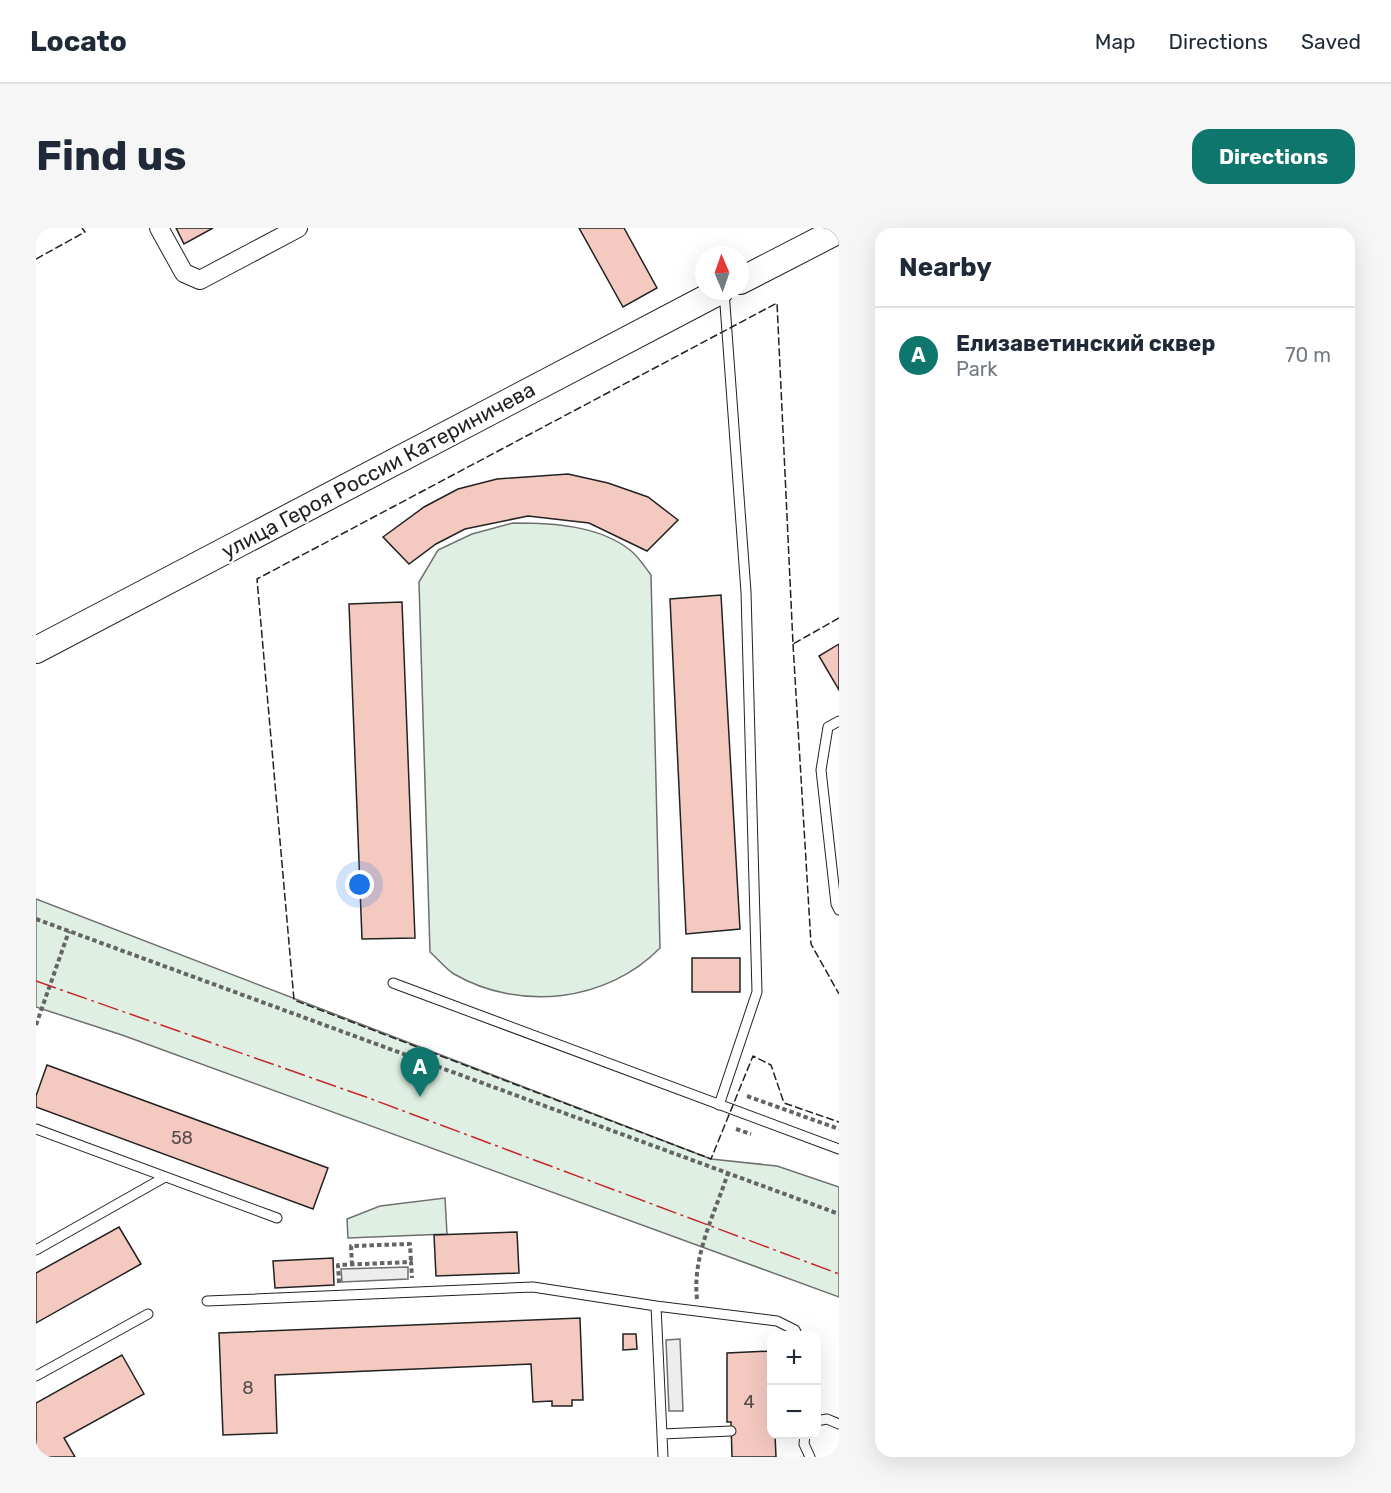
<!DOCTYPE html>
<meta charset="utf-8">
<style>
:root{--surface:#fff;--page:#f6f6f7;--text:#1f2937;--muted:#747a83;--line:#e0e1e3;--accent:#0f766e}
body{margin:0;font-family:Rubik,sans-serif;background:var(--page);color:var(--text)}
.controls{position:absolute;right:18px;bottom:18px;display:grid;overflow:hidden;border-radius:12px;box-shadow:0 6px 24px #0002}
.controls button{width:54px;height:54px;display:grid;place-items:center;padding:0;border:0;border-bottom:2px solid var(--line);background:var(--surface);color:var(--text);font:30px sans-serif}
.compass{position:absolute;left:659px;top:18px;width:54px;height:54px;border-radius:50%;background:var(--surface);box-shadow:0 6px 24px #0002;rotate:358deg}
.you{position:absolute;left:324px;top:657px;width:21px;height:21px;margin:-15px;border:4px solid #fff;border-radius:50%;background:#1a73e8;box-shadow:0 0 0 9px #1a73e833}
.badge{display:grid;place-items:center;width:39px;height:39px;border-radius:50%;background:var(--accent);color:#fff;font-size:20px;font-weight:700}
.pin{position:absolute;translate:-50% -50px;filter:drop-shadow(0 2px 3px #0008)}
.pin::after{content:'';position:absolute;top:32px;width:21px;height:18px;background:inherit;clip-path:polygon(0 0,100% 0,50% 100%)}
.list{margin:0;padding:0;list-style:none}
h2{display:flex;justify-content:space-between;align-items:center;height:78px;margin:0;padding:0 24px;font-size:26px}
h2 small{font-size:20px;font-weight:400;color:var(--muted)}
.list li{display:grid;grid-template-columns:39px 1fr auto;gap:18px;align-items:center;box-sizing:border-box;height:96px;padding:0 24px;border-top:2px solid var(--line)}
.list b{display:block;font-size:22px;white-space:nowrap}
.list p{margin:0;font-size:20px;white-space:nowrap;color:var(--muted)}
.list em{font-size:20px;font-style:normal;color:var(--muted)}
.map{position:relative;flex:none;width:803px;height:1229px;overflow:hidden;border-radius:18px}
header{display:flex;align-items:center;gap:36px;box-sizing:border-box;height:84px;padding:0 30px;background:var(--surface);border-bottom:2px solid var(--line)}
header strong{font-size:28px}
nav{display:flex;gap:33px;margin-inline-start:auto;font-size:21px}
.intro{display:flex;align-items:center;justify-content:space-between;box-sizing:border-box;height:144px;padding:0 36px}
h1{margin:0;font-size:42px}
.button{padding:15px 27px;border-radius:18px;background:var(--accent);color:#fff;font-size:21px;font-weight:700}
main{display:flex;gap:36px;padding:0 36px}
aside{flex:1;background:var(--surface);border-radius:18px;box-shadow:0 6px 24px #0002}
.map>svg:first-child{display:block}
.green{fill:#e0efe3;stroke:#6f6f6f;stroke-width:1.5}
.parking{fill:#ededed;stroke:#6f6f6f;stroke-width:1.5}
.building{fill:#f3c9c0;stroke:#222;stroke-width:1.5}
.lines{fill:none;stroke-linecap:round;stroke-linejoin:round}
.lane-casing{stroke:#222;stroke-width:11}
.street-casing{stroke:#222;stroke-width:20}
.secondary-casing{stroke:#222;stroke-width:28}
.path{stroke:#646464;stroke-width:4;stroke-dasharray:4.5 3;stroke-linecap:butt}
.lane{stroke:#fff;stroke-width:9}
.street{stroke:#fff;stroke-width:18}
.secondary{stroke:#fff;stroke-width:26}
.fence{stroke:#222;stroke-width:1.5;stroke-dasharray:8 3;stroke-linecap:butt}
.power{stroke:#c62828;stroke-width:1.5;stroke-dasharray:21 4.5 3 4.5;stroke-linecap:butt}
.labels{text-anchor:middle;dominant-baseline:central;stroke-width:4.5;stroke-linejoin:round;paint-order:stroke}
.number-label{font-size:18px;fill:#564c4a}
.street-label{font-size:21px;fill:#222;stroke:#fff}
</style>
<header>
<strong>Locato</strong>
<nav><a>Map</a><a>Directions</a><a>Saved</a></nav>
</header>
<div class="intro"><h1>Find us</h1><a class="button">Directions</a></div>
<main>
<div class="map">
<svg width="803" height="1229" viewBox="0 0 803 1229">
<rect width="100%" height="100%" fill="#fff"/>
<path class="green" d="M 477,295 C 516,295 562,297 594,322 C 602,328 609,339 615,347 L 624,720 C 571,774 484,784 418,746 C 410,741 402,731 394,724 L 383,354 L 402,322 L 436,306 Z
M 0,671 L 675,931 L 741,938 L 803,959 L 803,1069 L 86,807 L 0,779 Z
M 409,970 L 411,1006 L 312,1010 L 311,991 L 344,978 Z"/>
<path class="parking" d="M 372,1039 L 372,1051 L 306,1054 L 305,1041 Z
M 644,1111 L 647,1183 L 633,1183 L 630,1112 Z"/>
<path class="building" d="M 140,0 L 177,0 L 148,16 Z
M 543,0 L 588,0 L 621,60 L 587,79 Z
M 532,246 L 572,255 L 612,269 L 642,292 L 611,323 L 553,295 L 492,288 L 429,301 L 400,316 L 373,336 L 347,309 L 388,279 L 422,261 L 461,251 Z
M 685,367 L 704,701 L 650,706 L 634,371 Z
M 366,374 L 379,710 L 326,711 L 313,376 Z
M 803,416 L 803,462 L 783,428 Z
M 656,730 L 704,730 L 704,764 L 656,764 Z
M 11,837 L 292,940 L 277,981 L 0,879 L 0,868 Z
M 83,999 L 105,1036 L 0,1095 L 0,1045 Z
M 481,1004 L 483,1045 L 400,1048 L 398,1007 Z
M 297,1030 L 298,1057 L 239,1060 L 237,1033 Z
M 544,1090 L 547,1172 L 536,1172 L 536,1178 L 516,1178 L 516,1173 L 497,1174 L 495,1136 L 239,1147 L 241,1205 L 187,1207 L 183,1105 Z
M 587,1106 L 600,1106 L 601,1121 L 587,1122 Z
M 736,1123 L 736,1206 L 739,1206 L 740,1229 L 696,1229 L 695,1194 L 691,1194 L 691,1125 Z
M 86,1127 L 108,1166 L 28,1210 L 39,1229 L 0,1229 L 0,1175 Z"/>
<g class="lines">
<defs>
<path id="lane" d="M 803,493 L 792,499 L 785,542 L 800,676 L 803,682
M 357,755 L 803,921
M 683,877 L 721,764 L 710,364 L 688,63
M 0,901 L 241,990
M 0,1022 L 129,949
M 171,1073 L 497,1059 L 620,1078 L 741,1093 L 759,1102 L 762,1108
M 620,1078 L 627,1229
M 0,1148 L 112,1086
M 780,1193 L 791,1191 L 803,1196
M 626,1206 L 695,1203
M 769,1206 L 768,1216 L 774,1229"/>
<path id="street" d="M 123,0 L 148,45 L 164,52 L 262,0"/>
<path id="secondary" d="M 704,53 L 803,2
M 0,422 L 684,63"/>
</defs>
<use href="#lane" class="lane-casing"/>
<use href="#street" class="street-casing"/>
<use href="#secondary" class="secondary-casing"/>
<path class="path" d="M 0,691 L 803,986
M 0,797 L 33,703
M 711,868 L 803,901
M 700,901 L 715,906
M 316,1037 L 315,1018 L 374,1016 L 375,1034
M 303,1055 L 302,1037 L 375,1034 L 376,1050
M 661,1071 C 656,1028 679,985 692,945"/>
<use href="#lane" class="lane"/>
<use href="#street" class="street"/>
<use href="#secondary" class="secondary"/>
<path class="fence" d="M 0,31 L 49,4 L 46,0
M 803,390 L 757,416 L 741,75 L 221,351 L 258,772 L 675,931 L 717,828 L 735,837 L 748,875 L 803,894
M 757,416 L 775,716 L 803,766"/>
<path class="power" d="M 0,753 L 330,869 L 803,1046"/>
</g>
<g class="labels">
<g class="number-label">
<text x="146" y="910">58</text>
<text x="212" y="1160">8</text>
<text x="713" y="1174">4</text>
</g>
<g class="street-label">
<text transform="translate(342 242) rotate(-28)">улица Героя России Катериничева</text>
</g>
</g>
</svg>
<div class="controls">
<button>+</button>
<button>−</button>
</div>
<svg class="compass" viewBox="-18 -18 36 36"><path d="M0-13l5 13h-10z" fill="#e53935"/><path d="M0 13l5-13h-10z" fill="#747a83"/></svg>
<div class="you"></div>
<div class="pin badge" style="left:384px;top:869px">A</div>
</div>
<aside>
<h2>Nearby<small></small></h2>
<ul class="list">
<li><span class="badge">A</span><div><b>Елизаветинский сквер</b><p>Park</p></div><em>70 m</em></li>
</ul>
</aside>
</main>
